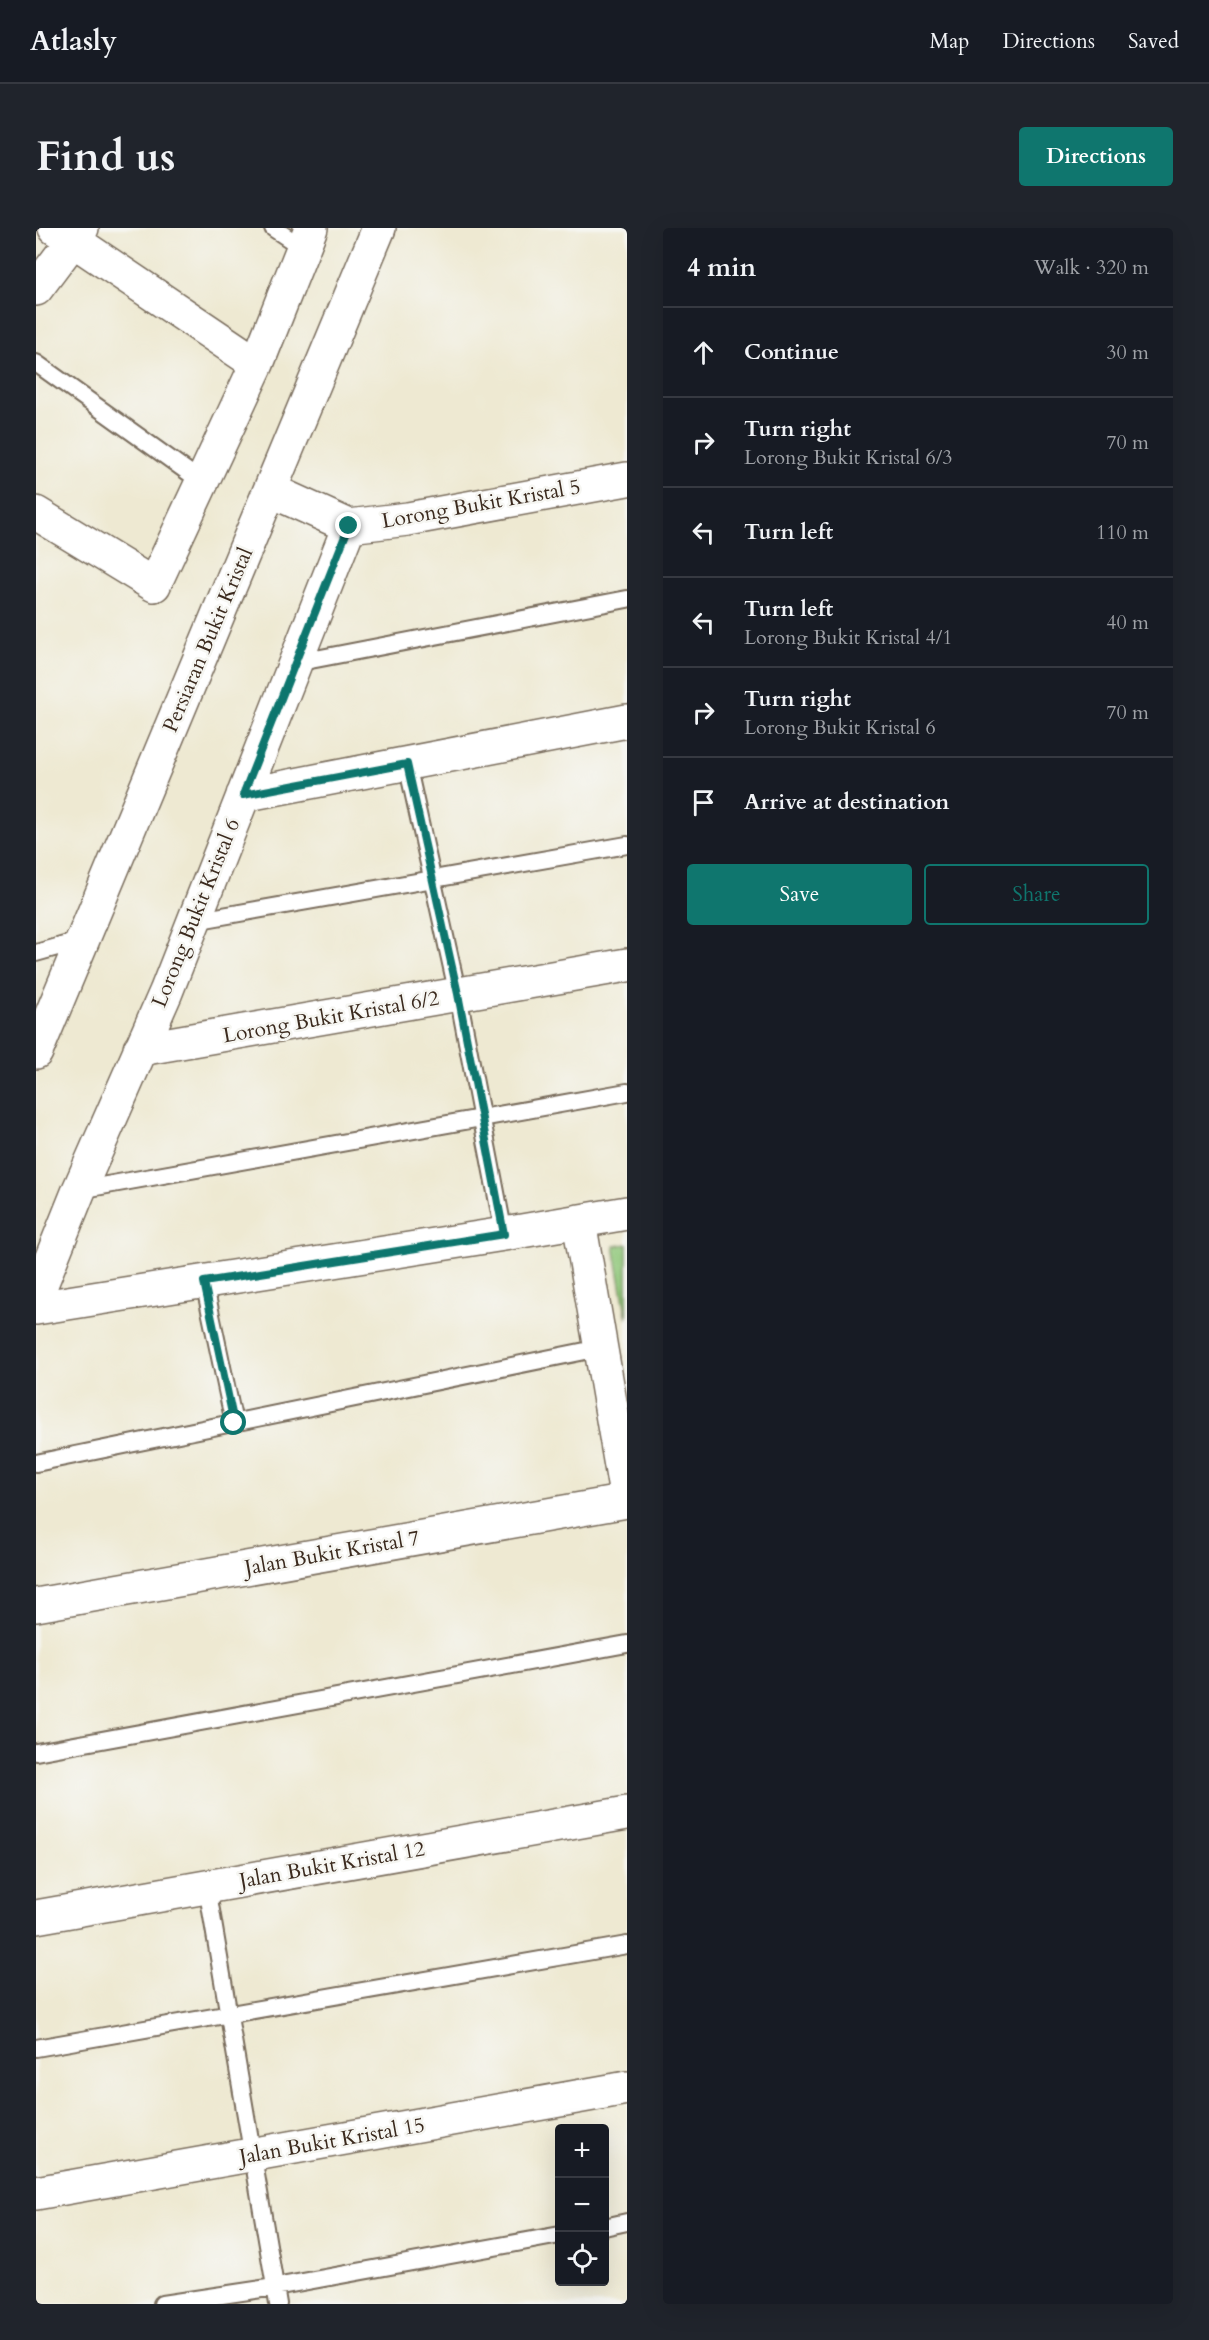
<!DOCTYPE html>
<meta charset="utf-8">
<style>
:root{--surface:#171b24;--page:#20242c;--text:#f1f3f6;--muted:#9ea1a6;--line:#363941;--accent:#0f766e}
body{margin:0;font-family:Cardo,serif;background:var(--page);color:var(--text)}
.controls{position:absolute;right:18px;bottom:18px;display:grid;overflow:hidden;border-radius:6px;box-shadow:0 6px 24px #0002}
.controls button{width:54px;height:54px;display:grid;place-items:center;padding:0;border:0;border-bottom:2px solid var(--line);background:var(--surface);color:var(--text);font:30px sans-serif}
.stop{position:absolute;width:18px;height:18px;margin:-14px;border:4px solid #0f766e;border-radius:50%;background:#fff}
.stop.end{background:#0f766e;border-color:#fff;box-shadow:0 2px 6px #0008}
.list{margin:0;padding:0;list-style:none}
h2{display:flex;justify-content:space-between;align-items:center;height:78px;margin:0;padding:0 24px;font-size:26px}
h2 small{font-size:20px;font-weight:400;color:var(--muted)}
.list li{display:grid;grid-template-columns:39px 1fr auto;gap:18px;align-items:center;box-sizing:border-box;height:90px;padding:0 24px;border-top:2px solid var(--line)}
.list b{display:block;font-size:22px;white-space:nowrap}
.list p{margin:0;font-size:20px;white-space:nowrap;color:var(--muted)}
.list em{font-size:20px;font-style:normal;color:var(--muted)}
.actions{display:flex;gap:12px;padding:18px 24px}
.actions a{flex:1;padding:14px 0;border:2px solid var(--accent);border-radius:6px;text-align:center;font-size:21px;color:var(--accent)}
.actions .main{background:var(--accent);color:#fff}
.icon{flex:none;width:33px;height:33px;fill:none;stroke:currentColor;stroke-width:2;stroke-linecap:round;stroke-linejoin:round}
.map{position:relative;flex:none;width:591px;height:2076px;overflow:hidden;border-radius:6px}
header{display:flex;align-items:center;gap:36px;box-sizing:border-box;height:84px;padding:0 30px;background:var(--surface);border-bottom:2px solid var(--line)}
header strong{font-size:28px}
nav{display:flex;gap:33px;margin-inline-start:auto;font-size:21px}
.intro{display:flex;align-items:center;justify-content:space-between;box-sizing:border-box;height:144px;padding:0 36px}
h1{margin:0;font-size:42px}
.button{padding:15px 27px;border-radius:6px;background:var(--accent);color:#fff;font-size:21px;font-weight:700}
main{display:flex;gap:36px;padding:0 36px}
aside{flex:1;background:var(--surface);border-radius:6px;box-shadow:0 6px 24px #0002}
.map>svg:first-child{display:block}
.green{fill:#91c87b;stroke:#66794c;stroke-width:1.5}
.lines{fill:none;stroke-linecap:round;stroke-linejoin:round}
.lane-casing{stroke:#7a6d5d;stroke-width:20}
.street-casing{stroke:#7a6d5d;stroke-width:36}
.lane{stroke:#fff;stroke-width:16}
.street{stroke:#fff;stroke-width:33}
.route{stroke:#0f766e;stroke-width:8}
.labels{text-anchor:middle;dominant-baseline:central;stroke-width:5;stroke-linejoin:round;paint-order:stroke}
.street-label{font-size:21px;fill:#3b2a1e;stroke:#f6f6f2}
</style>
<header>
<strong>Atlasly</strong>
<nav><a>Map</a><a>Directions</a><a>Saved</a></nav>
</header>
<div class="intro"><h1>Find us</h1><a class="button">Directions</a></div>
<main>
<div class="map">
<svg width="591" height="2076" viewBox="0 0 591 2076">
<rect width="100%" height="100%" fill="#f6f6f2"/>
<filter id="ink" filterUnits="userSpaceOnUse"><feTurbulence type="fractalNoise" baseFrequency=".0167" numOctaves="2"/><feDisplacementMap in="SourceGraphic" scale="12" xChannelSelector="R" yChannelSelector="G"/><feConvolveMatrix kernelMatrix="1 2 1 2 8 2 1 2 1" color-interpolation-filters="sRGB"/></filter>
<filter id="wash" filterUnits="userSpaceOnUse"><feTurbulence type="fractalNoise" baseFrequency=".008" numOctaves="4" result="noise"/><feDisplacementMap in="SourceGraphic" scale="24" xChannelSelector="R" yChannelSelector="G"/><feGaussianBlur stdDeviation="1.35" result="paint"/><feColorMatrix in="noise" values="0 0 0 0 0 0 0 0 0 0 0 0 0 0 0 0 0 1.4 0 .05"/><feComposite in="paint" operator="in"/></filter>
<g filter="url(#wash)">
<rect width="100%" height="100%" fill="#eee9d2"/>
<path class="green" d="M 591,1016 L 591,1091 L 578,1018 Z"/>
</g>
<g filter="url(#ink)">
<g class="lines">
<defs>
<path id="lane" d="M 237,0 L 267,20
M 0,135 L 166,254
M 259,435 L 591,371
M 371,536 L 422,767 L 468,1006
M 158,693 L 591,617
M 0,725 L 46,712
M 43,962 L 591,864
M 168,1054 L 198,1195
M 0,1235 L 564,1120
M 0,1524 L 591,1416
M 171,1659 L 242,2076
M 0,1820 L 591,1717
M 568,1999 L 591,1994
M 126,2076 L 239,2059 L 524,2007"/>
<path id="street" d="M 19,0 L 221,136
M 0,61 L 46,0
M 234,262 L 313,298 L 372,291 L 591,251
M 0,285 L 118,357 L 221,136 L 275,0
M 207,567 L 591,493
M 104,821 L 591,737
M 0,824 L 343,0
M 543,993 L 591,1273
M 0,1069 L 43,962 L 130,764 L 313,298
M 0,1080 L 468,1006 L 591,985
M 0,1377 L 591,1273
M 0,1689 L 591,1585
M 0,1965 L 591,1860"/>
</defs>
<use href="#lane" class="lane-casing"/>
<use href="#street" class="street-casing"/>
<use href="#lane" class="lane"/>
<use href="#street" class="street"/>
</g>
</g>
<g class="lines" filter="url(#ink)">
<path class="route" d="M 198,1195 L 168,1054 L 468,1006 L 422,766 L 371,536 L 207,567 L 313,298"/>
</g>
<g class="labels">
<g class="street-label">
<text transform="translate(445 276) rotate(-10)">Lorong Bukit Kristal 5</text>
<text transform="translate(172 412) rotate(-67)">Persiaran Bukit Kristal</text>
<text transform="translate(160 685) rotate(-68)">Lorong Bukit Kristal 6</text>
<text transform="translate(295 789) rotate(-10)">Lorong Bukit Kristal 6/2</text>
<text transform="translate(296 1325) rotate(-10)">Jalan Bukit Kristal 7</text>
<text transform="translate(296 1637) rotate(-10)">Jalan Bukit Kristal 12</text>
<text transform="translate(296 1913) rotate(-10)">Jalan Bukit Kristal 15</text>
</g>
</g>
</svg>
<div class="controls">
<button>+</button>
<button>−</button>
<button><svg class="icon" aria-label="locate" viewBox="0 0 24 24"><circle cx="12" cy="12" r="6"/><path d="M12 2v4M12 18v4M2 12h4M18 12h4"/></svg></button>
</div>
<div class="stop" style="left:198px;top:1195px"></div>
<div class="stop end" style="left:313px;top:298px"></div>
</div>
<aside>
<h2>4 min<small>Walk · 320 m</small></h2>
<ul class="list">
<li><svg class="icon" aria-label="ahead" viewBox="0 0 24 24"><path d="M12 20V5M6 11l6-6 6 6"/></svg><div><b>Continue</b></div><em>30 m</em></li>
<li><svg class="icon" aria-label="right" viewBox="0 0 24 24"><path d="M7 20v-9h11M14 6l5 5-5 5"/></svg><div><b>Turn right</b><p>Lorong Bukit Kristal 6/3</p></div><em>70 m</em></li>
<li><svg class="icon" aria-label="left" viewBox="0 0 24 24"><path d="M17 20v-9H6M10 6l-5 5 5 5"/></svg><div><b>Turn left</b></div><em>110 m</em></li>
<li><svg class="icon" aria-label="left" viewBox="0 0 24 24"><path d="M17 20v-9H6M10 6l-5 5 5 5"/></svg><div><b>Turn left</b><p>Lorong Bukit Kristal 4/1</p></div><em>40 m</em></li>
<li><svg class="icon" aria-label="right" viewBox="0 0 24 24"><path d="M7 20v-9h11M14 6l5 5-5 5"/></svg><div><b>Turn right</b><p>Lorong Bukit Kristal 6</p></div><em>70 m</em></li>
<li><svg class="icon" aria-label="arrive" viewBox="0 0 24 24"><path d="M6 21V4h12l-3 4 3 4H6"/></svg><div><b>Arrive at destination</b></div></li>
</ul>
<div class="actions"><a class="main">Save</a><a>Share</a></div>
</aside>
</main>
